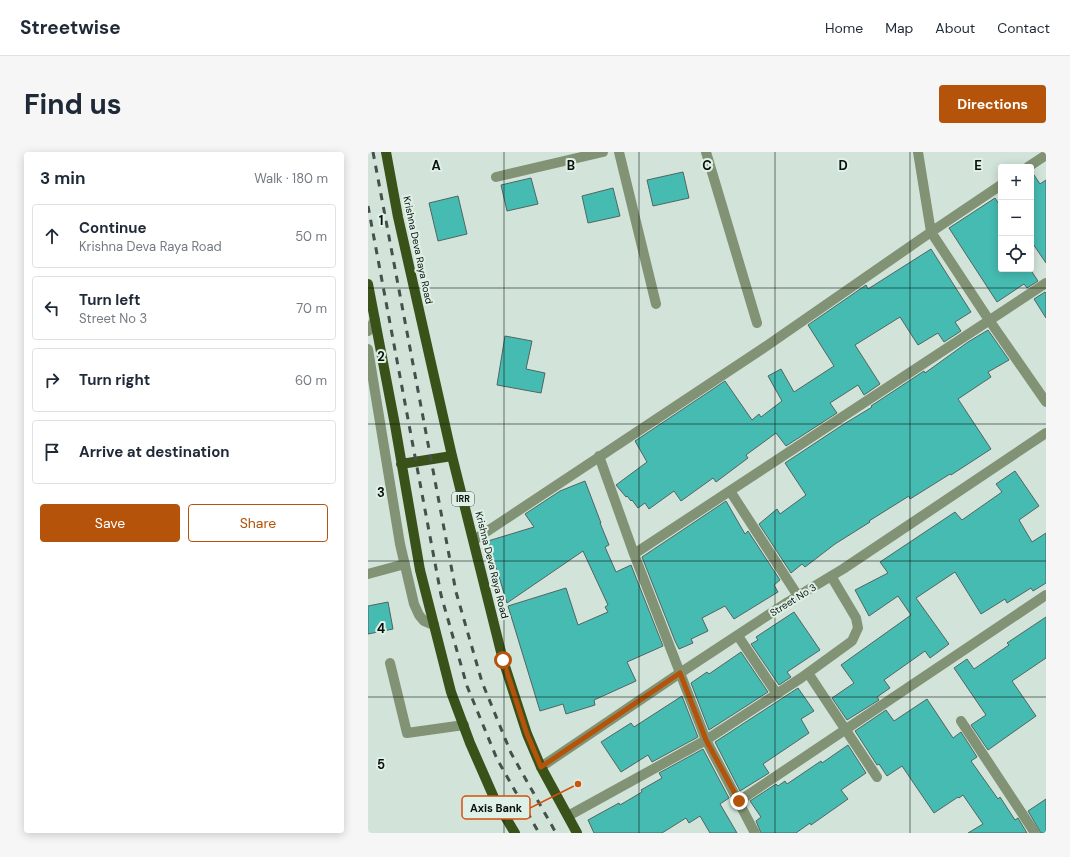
<!DOCTYPE html>
<meta charset="utf-8">
<style>
:root{--surface:#fff;--page:#f6f6f7;--text:#1f2937;--muted:#747a83;--line:#e0e1e3;--accent:#b45309}
body{margin:0;font-family:"DM Sans",sans-serif;background:var(--page);color:var(--text)}
.controls{position:absolute;right:12px;top:12px;display:grid;overflow:hidden;border-radius:4px;box-shadow:0 2px 10px #0003}
.controls button{width:36px;height:36px;display:grid;place-items:center;padding:0;border:0;border-bottom:1px solid var(--line);background:var(--surface);color:var(--text);font:20px sans-serif}
.stop{position:absolute;width:12px;height:12px;margin:-9px;border:3px solid #b45309;border-radius:50%;background:#fff}
.stop.end{background:#b45309;border-color:#fff;box-shadow:0 1px 4px #0008}
.list{margin:0;padding:0;list-style:none}
h2{display:flex;justify-content:space-between;align-items:center;height:52px;margin:0;padding:0 16px;font-size:17px}
h2 small{font-size:13px;font-weight:400;color:var(--muted)}
.list li{display:grid;grid-template-columns:26px 1fr auto;gap:12px;align-items:center;box-sizing:border-box;height:64px;margin:0 8px 8px;padding:0 8px;border:1px solid var(--line);border-radius:4px}
.list b{display:block;font-size:15px;white-space:nowrap}
.list p{margin:0;font-size:13px;white-space:nowrap;color:var(--muted)}
.list em{font-size:13px;font-style:normal;color:var(--muted)}
.actions{display:flex;gap:8px;padding:12px 16px}
.actions a{flex:1;padding:9px 0;border:1px solid var(--accent);border-radius:4px;text-align:center;font-size:14px;color:var(--accent)}
.actions .main{background:var(--accent);color:#fff}
.icon{flex:none;width:22px;height:22px;fill:none;stroke:currentColor;stroke-width:2;stroke-linecap:round;stroke-linejoin:round}
.map{position:relative;flex:none;width:678px;height:681px;overflow:hidden;border-radius:4px}
header{display:flex;align-items:center;gap:24px;box-sizing:border-box;height:56px;padding:0 20px;background:var(--surface);border-bottom:1px solid var(--line)}
header strong{font-size:19px}
nav{display:flex;gap:22px;margin-inline-start:auto;font-size:14px}
.intro{display:flex;align-items:center;justify-content:space-between;box-sizing:border-box;height:96px;padding:0 24px}
h1{margin:0;font-size:28px}
.button{padding:10px 18px;border-radius:4px;background:var(--accent);color:#fff;font-size:14px;font-weight:700}
main{display:flex;gap:24px;padding:0 24px}
aside{flex:1;background:var(--surface);border-radius:4px;box-shadow:0 2px 10px #0003}
.map>svg:first-child{display:block}
.building{fill:#46bbb2;stroke:#516562}
.lines{fill:none;stroke-linecap:round;stroke-linejoin:round}
.minor{stroke:#829274;stroke-width:10}
.major{stroke:#38521a;stroke-width:10}
.rail{stroke:#46504a;stroke-width:3;stroke-dasharray:7 7;stroke-linecap:butt}
.route{stroke:#b45309;stroke-width:5}
.grid{fill:none;stroke:#0a100d;stroke-width:1;stroke-opacity:0.55}
.labels{text-anchor:middle;dominant-baseline:central;stroke-width:4;stroke-linejoin:round;paint-order:stroke}
.shield{fill:#dff1e6;stroke:#4a544e;stroke-width:1}
.shield-label{font-size:9px;font-weight:bold;fill:#0a100d}
.street-label{font-size:10px;fill:#0a100d;stroke:#dff1e6}
.grid-label{font-size:13px;text-anchor:middle;font-weight:bold;fill:#0a100d;stroke:#dff1e6;stroke-width:4;stroke-linejoin:round;paint-order:stroke}
.leader{fill:none;stroke:#d2520c;stroke-width:1.5}
.callout-dot{fill:#d2520c;stroke:#dff1e6;stroke-width:1.5}
.callout{fill:#dff1e6;stroke:#d2520c;stroke-width:1.5}
.callout-label{font-size:11px;text-anchor:middle;font-weight:bold;fill:#0a100d}
</style>
<header>
<strong>Streetwise</strong>
<nav><a>Home</a><a>Map</a><a>About</a><a>Contact</a></nav>
</header>
<div class="intro"><h1>Find us</h1><a class="button">Directions</a></div>
<main>
<aside>
<h2>3 min<small>Walk · 180 m</small></h2>
<ul class="list">
<li><svg class="icon" aria-label="ahead" viewBox="0 0 24 24"><path d="M12 20V5M6 11l6-6 6 6"/></svg><div><b>Continue</b><p>Krishna Deva Raya Road</p></div><em>50 m</em></li>
<li><svg class="icon" aria-label="left" viewBox="0 0 24 24"><path d="M17 20v-9H6M10 6l-5 5 5 5"/></svg><div><b>Turn left</b><p>Street No 3</p></div><em>70 m</em></li>
<li><svg class="icon" aria-label="right" viewBox="0 0 24 24"><path d="M7 20v-9h11M14 6l5 5-5 5"/></svg><div><b>Turn right</b></div><em>60 m</em></li>
<li><svg class="icon" aria-label="arrive" viewBox="0 0 24 24"><path d="M6 21V4h12l-3 4 3 4H6"/></svg><div><b>Arrive at destination</b></div></li>
</ul>
<div class="actions"><a class="main">Save</a><a>Share</a></div>
</aside>
<div class="map">
<svg width="678" height="681" viewBox="0 0 678 681">
<rect width="100%" height="100%" fill="#d2e4d9"/>
<path class="building" d="M 315,20 L 321,46 L 285,54 L 279,28 Z
M 664,20 L 672,32 L 678,28 L 678,111 L 663,89 Z
M 163,26 L 170,52 L 139,59 L 133,33 Z
M 245,36 L 252,64 L 220,71 L 214,44 Z
M 90,44 L 99,82 L 70,89 L 61,51 Z
M 627,46 L 633,55 L 633,117 L 662,117 L 670,129 L 659,136 L 656,132 L 629,150 L 581,76 Z
M 563,97 L 603,160 L 587,170 L 593,179 L 576,190 L 570,181 L 550,193 L 532,165 L 487,193 L 512,232 L 496,243 L 490,233 L 462,251 L 469,261 L 418,294 L 408,281 L 378,303 L 380,306 L 348,330 L 345,326 L 313,349 L 306,339 L 281,357 L 277,351 L 270,356 L 264,348 L 263,349 L 259,344 L 258,345 L 248,333 L 279,310 L 267,289 L 357,229 L 384,268 L 391,262 L 393,265 L 414,249 L 400,224 L 413,217 L 426,240 L 466,214 L 440,173 L 498,133 L 500,137 Z
M 677,140 L 678,141 L 678,166 L 666,147 Z
M 620,178 L 641,208 L 620,220 L 623,225 L 590,247 L 623,297 L 583,323 L 582,322 L 542,347 L 541,344 L 501,369 L 502,370 L 467,392 L 437,415 L 434,412 L 423,421 L 391,372 L 409,357 L 412,362 L 438,343 L 417,311 L 476,272 L 504,255 L 503,254 L 556,219 L 557,221 L 600,190 Z
M 137,184 L 164,189 L 158,217 L 177,221 L 173,241 L 129,233 Z
M 647,319 L 671,354 L 651,368 L 664,390 L 678,381 L 678,431 L 665,439 L 663,436 L 639,451 L 637,447 L 613,462 L 587,420 L 548,446 L 581,492 L 562,506 L 557,499 L 516,528 L 522,536 L 509,545 L 511,548 L 479,568 L 464,546 L 486,531 L 473,513 L 543,463 L 530,444 L 501,464 L 487,438 L 520,421 L 512,410 L 587,360 L 594,368 L 634,340 L 628,332 Z
M 217,329 L 233,371 L 232,371 L 241,393 L 237,395 L 248,420 L 263,413 L 295,494 L 259,510 L 268,529 L 226,548 L 227,553 L 198,562 L 195,552 L 172,559 L 140,454 L 198,436 L 210,473 L 240,460 L 237,455 L 240,453 L 215,399 L 139,451 L 120,389 L 166,375 L 157,362 L 192,339 Z
M 358,349 L 377,382 L 380,379 L 412,428 L 406,433 L 410,440 L 366,467 L 357,454 L 334,466 L 340,479 L 323,487 L 325,491 L 311,497 L 307,489 L 274,405 Z
M 20,450 L 25,477 L 0,482 L 0,454 Z
M 426,460 L 452,498 L 419,520 L 423,525 L 411,533 L 383,492 L 390,488 L 388,485 Z
M 678,465 L 678,506 L 644,529 L 668,564 L 620,598 L 603,573 L 618,563 L 586,516 L 599,507 L 606,517 L 641,493 L 639,491 Z
M 373,500 L 400,540 L 341,578 L 323,531 L 339,520 L 341,522 Z
M 430,536 L 446,559 L 433,567 L 441,581 L 395,612 L 401,621 L 372,639 L 347,590 Z
M 314,544 L 330,585 L 284,610 L 280,603 L 253,620 L 233,590 L 263,571 L 266,575 Z
M 559,547 L 585,586 L 593,580 L 609,605 L 603,609 L 630,647 L 632,645 L 647,668 L 650,666 L 659,681 L 600,681 L 615,672 L 595,643 L 591,646 L 590,645 L 566,661 L 534,614 L 519,624 L 511,612 L 509,613 L 487,579 L 518,558 L 526,569 Z
M 480,593 L 498,621 L 473,638 L 480,647 L 443,673 L 442,671 L 428,681 L 393,681 L 388,669 L 393,665 L 382,649 L 408,632 L 410,634 L 417,629 L 419,632 L 453,609 L 454,611 Z
M 335,597 L 361,646 L 352,652 L 369,681 L 342,681 L 332,664 L 321,671 L 318,666 L 294,681 L 226,681 L 220,668 L 251,651 L 252,653 L 274,640 L 273,638 L 294,626 L 291,621 Z
M 678,647 L 678,681 L 673,681 L 660,659 Z"/>
<g class="lines">
<path class="minor" d="M 251,0 L 288,152
M 338,0 L 389,171
M 550,0 L 563,80 L 621,168 L 678,250
M 660,15 L 678,3
M 128,25 L 235,0
M 0,179 L 7,168
M 0,197 L 32,392 L 46,452 L 51,463 L 56,469 L 66,473
M 231,304 L 266,402 L 338,588 L 387,681
M 362,339 L 430,444
M 106,388 L 394,197 L 563,80 L 633,33
M 266,402 L 678,131
M 0,422 L 37,412
M 370,484 L 409,542
M 22,511 L 39,581 L 96,573
M 440,521 L 509,625
M 593,569 L 667,681
M 173,615 L 312,521 L 420,450 L 475,417 L 678,281
M 371,649 L 678,443
M 200,664 L 338,588 L 433,526 L 484,489 L 490,476 L 488,466 L 463,424"/>
<path class="major" d="M 18,0 L 30,65 L 84,304 L 135,508 L 159,582 L 173,615 L 209,681
M 0,132 L 27,273 L 52,418 L 83,540 L 102,591 L 127,648 L 147,681
M 33,312 L 84,304"/>
<path class="rail" d="M 5,0 L 88,440 L 114,530 L 143,601 L 188,681
M 0,54 L 73,443 L 99,534 L 129,607 L 171,681"/>
</g>
<g class="lines">
<path class="route" d="M 135,508 L 159,582 L 173,615 L 312,521 L 338,588 L 371,649"/>
</g>
<path class="grid" d="M 136,0 L 136,681M 271,0 L 271,681M 407,0 L 407,681M 542,0 L 542,681M 0,136 L 678,136M 0,272 L 678,272M 0,409 L 678,409M 0,545 L 678,545"/>
<g class="labels">
<rect class="shield" x="84" y="340" width="22" height="14" rx="3"/>
<g class="shield-label">
<text x="95" y="347">IRR</text>
</g>
<g class="street-label">
<text transform="translate(50 98) rotate(78)">Krishna Deva Raya Road</text>
<text transform="translate(124 413) rotate(76)">Krishna Deva Raya Road</text>
<text transform="translate(425 448) rotate(-32)">Street No 3</text>
</g>
</g>
<g class="grid-label">
<text x="68" y="18">A</text>
<text x="203" y="18">B</text>
<text x="339" y="18">C</text>
<text x="475" y="18">D</text>
<text x="610" y="18">E</text>
<text x="13" y="73">1</text>
<text x="13" y="209">2</text>
<text x="13" y="345">3</text>
<text x="13" y="481">4</text>
<text x="13" y="617">5</text>
</g>
<path class="leader" d="M210 632L162 656"/>
<circle class="callout-dot" cx="210" cy="632" r="4"/>
<rect class="callout" x="94" y="644" width="68" height="23" rx="4"/>
<g class="callout-label">
<text x="128" y="660">Axis Bank</text>
</g>
</svg>
<div class="controls">
<button>+</button>
<button>−</button>
<button><svg class="icon" aria-label="locate" viewBox="0 0 24 24"><circle cx="12" cy="12" r="6"/><path d="M12 2v4M12 18v4M2 12h4M18 12h4"/></svg></button>
</div>
<div class="stop" style="left:135px;top:508px"></div>
<div class="stop end" style="left:371px;top:649px"></div>
</div>
</main>
